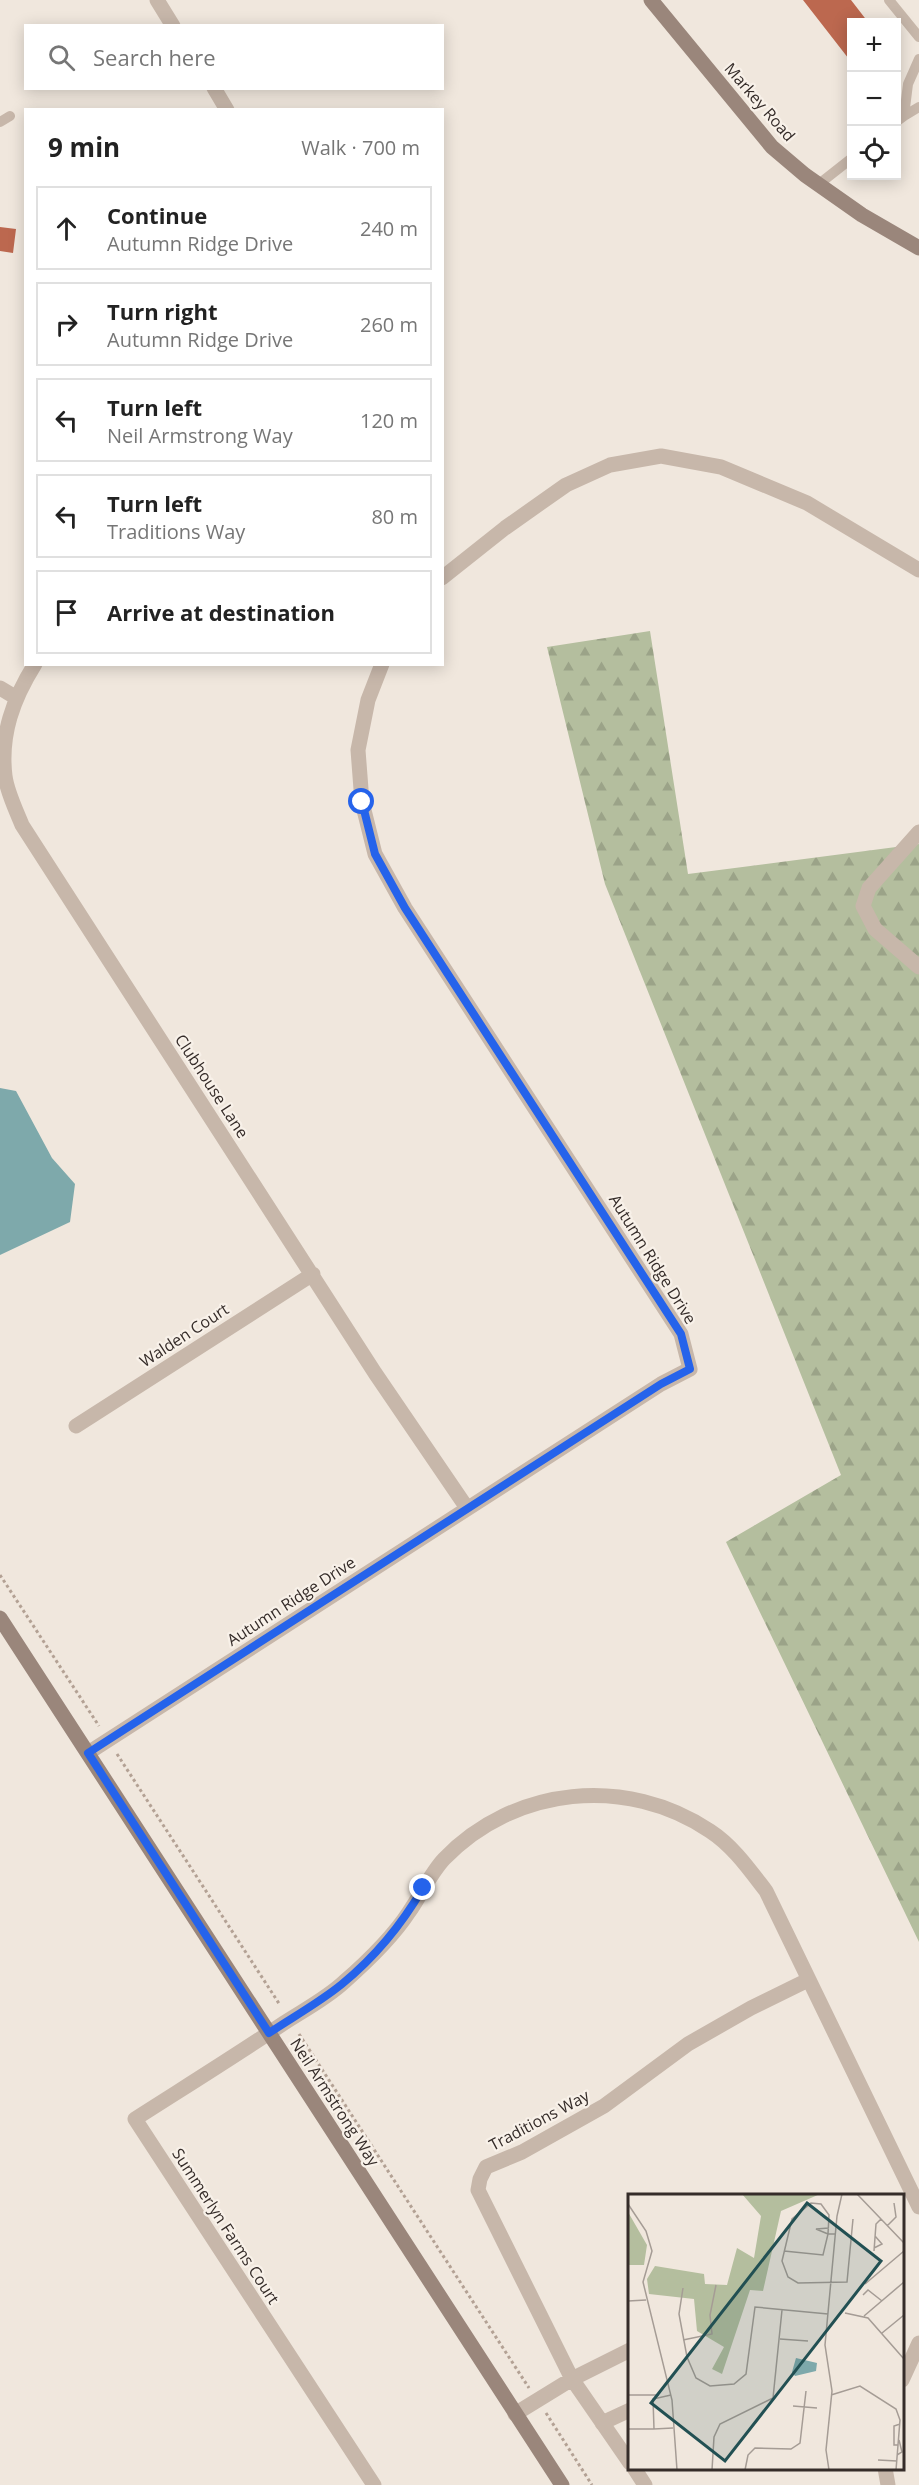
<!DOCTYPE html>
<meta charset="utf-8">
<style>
:root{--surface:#fff;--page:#f2f2f2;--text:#222;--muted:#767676;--line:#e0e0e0}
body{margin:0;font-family:"Open Sans",sans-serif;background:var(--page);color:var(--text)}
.controls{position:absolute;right:18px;top:18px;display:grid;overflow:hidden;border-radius:0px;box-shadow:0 3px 15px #0003}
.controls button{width:54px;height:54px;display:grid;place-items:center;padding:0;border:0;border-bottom:2px solid var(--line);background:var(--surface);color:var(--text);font:30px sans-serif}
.stop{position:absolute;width:18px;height:18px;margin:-14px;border:4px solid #2563eb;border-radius:50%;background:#fff}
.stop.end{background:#2563eb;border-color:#fff;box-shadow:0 2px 6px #0008}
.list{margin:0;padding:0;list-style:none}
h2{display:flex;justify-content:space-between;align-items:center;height:78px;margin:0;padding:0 24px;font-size:26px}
h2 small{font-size:20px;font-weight:400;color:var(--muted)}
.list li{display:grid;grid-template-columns:39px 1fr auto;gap:18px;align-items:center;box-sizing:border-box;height:84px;margin:0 12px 12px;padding:0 12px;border:2px solid var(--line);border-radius:0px}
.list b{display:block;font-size:22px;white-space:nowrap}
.list p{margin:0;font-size:20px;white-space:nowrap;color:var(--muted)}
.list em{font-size:20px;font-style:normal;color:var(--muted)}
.icon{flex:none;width:33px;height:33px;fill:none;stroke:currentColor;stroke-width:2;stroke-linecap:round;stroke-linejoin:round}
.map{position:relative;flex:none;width:919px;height:2485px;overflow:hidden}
.search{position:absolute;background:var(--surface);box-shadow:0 3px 15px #0003;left:24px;top:24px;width:420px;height:66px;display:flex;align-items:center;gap:15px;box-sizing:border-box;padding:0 21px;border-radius:0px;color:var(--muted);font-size:22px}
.panel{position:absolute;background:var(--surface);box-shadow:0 3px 15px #0003;left:24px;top:108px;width:420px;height:558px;border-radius:0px}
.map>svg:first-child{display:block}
.forest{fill:url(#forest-firs)}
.water{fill:#7ea9ab}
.building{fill:#bc684f}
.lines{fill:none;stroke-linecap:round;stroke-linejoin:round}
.path{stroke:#b3a194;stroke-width:3;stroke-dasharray:3 3;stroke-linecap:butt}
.lane{stroke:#c7b7aa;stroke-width:10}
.street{stroke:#c7b7aa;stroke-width:15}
.secondary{stroke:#9a867b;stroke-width:15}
.route{stroke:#2563eb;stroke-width:8}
.labels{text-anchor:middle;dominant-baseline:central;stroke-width:4.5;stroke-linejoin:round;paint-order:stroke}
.street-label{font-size:16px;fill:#352c29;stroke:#f8f1e9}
.inset-road{fill:none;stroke:#a59c95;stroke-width:1.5}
.view{fill:#225053;fill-opacity:0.15;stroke:#225053;stroke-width:3}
.inset-edge{fill:none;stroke:#352c29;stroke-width:3}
</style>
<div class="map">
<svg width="919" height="2485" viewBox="0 0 919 2485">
<defs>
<pattern id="forest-firs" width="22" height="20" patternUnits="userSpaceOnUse" patternTransform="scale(1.5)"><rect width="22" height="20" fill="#b4be9e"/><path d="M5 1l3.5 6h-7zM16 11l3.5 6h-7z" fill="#9ba388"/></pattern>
</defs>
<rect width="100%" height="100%" fill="#f0e7dd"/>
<path class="forest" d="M 650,631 L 688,874 L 919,844 L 919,1942 L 726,1542 L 841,1475 L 605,884 L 547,647 Z"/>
<path class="water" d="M 0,1088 L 16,1091 L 52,1158 L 75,1184 L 70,1222 L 0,1255 Z"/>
<path class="building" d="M 803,0 L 851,0 L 868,22 L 852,22 L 852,63 Z
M 0,227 L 16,229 L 13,253 L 0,251 Z"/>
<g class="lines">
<path class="path" d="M 0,1575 L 99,1726
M 117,1754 L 280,2005
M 299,2034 L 529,2388
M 546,2413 L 592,2485"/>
<path class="lane" d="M 889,0 L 919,37
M 904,116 L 919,107
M 0,122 L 10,116
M 896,122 L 904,116 L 908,84 L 919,59
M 819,184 L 852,158"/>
<path class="street" d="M 157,0 L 173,26
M 214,88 L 227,110
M 442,578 L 505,528 L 566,485 L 610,465 L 661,456 L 721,467 L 807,503 L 919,570
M 35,664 C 13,699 0,735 5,776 C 7,792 16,810 22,825 L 375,1373 L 467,1508
M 0,688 L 15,697
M 919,832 L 869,888 L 863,906 L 875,929 L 919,967
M 76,1426 L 313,1274
M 88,1753 L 661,1384 L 690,1369 L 681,1334 L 405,908 L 375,854 L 362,802 L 358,750 L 368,700 L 382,664
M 630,2350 L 572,2379 L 478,2190 L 480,2179 L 486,2167 L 522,2152 L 604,2106 L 688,2044 L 751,2008 L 808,1980
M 902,2380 L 919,2343
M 515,2414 L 572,2379 L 630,2463
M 602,2423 L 630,2410
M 634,2468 L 645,2485
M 885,2468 L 888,2485
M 374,2485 L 135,2119 C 185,2087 235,2056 284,2023 C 304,2010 327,1998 344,1982 C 368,1961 392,1938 409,1912 C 421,1895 430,1874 444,1859 C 514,1786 627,1775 710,1831 C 733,1846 749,1869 766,1891 L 919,2207"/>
<path class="secondary" d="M 651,0 L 772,147 L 805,175 L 862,215 L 919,248
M 0,1618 L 562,2485"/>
</g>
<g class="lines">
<path class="route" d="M 362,802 L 375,854 L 405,908 L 681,1334 L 690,1369 L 661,1384 L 88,1753 L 269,2033 C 293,2017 320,2002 342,1984 C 375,1957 402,1924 423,1888"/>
</g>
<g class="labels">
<g class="street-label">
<text transform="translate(760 102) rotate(49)">Markey Road</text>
<text transform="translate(212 1086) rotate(57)">Clubhouse Lane</text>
<text transform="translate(653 1259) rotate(58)">Autumn Ridge Drive</text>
<text transform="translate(184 1335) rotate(-33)">Walden Court</text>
<text transform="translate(291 1601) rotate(-33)">Autumn Ridge Drive</text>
<text transform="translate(335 2102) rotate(57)">Neil Armstrong Way</text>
<text transform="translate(539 2120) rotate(-28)">Traditions Way</text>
<text transform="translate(226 2226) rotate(57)">Summerlyn Farms Court</text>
</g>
</g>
<g transform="translate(628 2194)">
<rect width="276" height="276" fill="#f0e7dd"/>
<path d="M 114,0 L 192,0 L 153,17 L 135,97 L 122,96 L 94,180 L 84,175 L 96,153 L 69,137 L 66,105 L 21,100 L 19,85 L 27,72 L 76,80 L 77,90 L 99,91 L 109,54 L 126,64 L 133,22 ZM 0,18 L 19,51 L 16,71 L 0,71 Z" fill="#b4be9e"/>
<path d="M 168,164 L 189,169 L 188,177 L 167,182 L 164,178 Z" fill="#7ea9ab"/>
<path class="inset-road" d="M 229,0 L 276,49M 0,10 L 18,37 L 24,57 L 15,88 L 44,206 L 49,276M 259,32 L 268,23 L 266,9M 207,40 L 200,40 L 201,21 L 193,10 L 183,9 L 164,25 L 154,67 L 160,83 L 170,89 L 219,88 L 225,25M 246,54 L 254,50 L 247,42M 156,57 L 195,61 L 200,40 L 188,35 L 201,34M 246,57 L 248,30 L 253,25M 237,90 L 276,57M 55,94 L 51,120 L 59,163 L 68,184 L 82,192 L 106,190 L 118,180 L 127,113 L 200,120M 235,101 L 240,96 L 254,107M 0,107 L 18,106M 217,119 L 240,124 L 276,165M 236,122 L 276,88M 254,139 L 276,121M 152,145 L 180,147M 55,146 L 84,140 L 82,121 L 88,91M 0,201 L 31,201M 43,201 L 25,205 L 26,235 L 45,234M 203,201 L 232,192 L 268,215 L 272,226 L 268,276M 165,212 L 189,214M 0,235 L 26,235M 270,251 L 266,251 L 266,232 L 272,230M 269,261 L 274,258 L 271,246M 250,266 L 269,267M 84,276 L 86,243 L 92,230 L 145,204 L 154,116M 117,276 L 120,261 L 127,254 L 163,255 L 172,249 L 178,197M 201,276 L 198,256 L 204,197 L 197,151 L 209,22 L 214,0"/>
<path class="view" d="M 179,9 L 253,67 L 97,267 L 23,209 Z"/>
<rect width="276" height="276" class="inset-edge"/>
</g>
</svg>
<div class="controls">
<button>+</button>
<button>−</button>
<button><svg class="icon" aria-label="locate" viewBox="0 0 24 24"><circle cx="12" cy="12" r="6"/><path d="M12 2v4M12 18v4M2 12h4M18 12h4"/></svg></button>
</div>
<div class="stop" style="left:362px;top:802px"></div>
<div class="stop end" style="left:423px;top:1888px"></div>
<div class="search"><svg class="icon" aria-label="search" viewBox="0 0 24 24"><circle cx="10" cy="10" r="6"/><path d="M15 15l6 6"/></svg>Search here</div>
<section class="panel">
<h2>9 min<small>Walk · 700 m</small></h2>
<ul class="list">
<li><svg class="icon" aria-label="ahead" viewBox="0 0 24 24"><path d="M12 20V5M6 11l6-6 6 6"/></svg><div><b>Continue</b><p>Autumn Ridge Drive</p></div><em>240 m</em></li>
<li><svg class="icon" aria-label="right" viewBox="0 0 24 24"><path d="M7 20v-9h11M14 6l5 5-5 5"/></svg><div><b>Turn right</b><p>Autumn Ridge Drive</p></div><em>260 m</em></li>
<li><svg class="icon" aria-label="left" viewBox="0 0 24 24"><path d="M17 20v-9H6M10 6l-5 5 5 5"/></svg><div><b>Turn left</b><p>Neil Armstrong Way</p></div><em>120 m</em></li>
<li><svg class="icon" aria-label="left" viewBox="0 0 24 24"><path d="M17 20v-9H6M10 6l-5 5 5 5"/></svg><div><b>Turn left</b><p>Traditions Way</p></div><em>80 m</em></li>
<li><svg class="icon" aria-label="arrive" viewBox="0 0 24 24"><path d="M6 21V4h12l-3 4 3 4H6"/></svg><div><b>Arrive at destination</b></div></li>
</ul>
</section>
</div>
